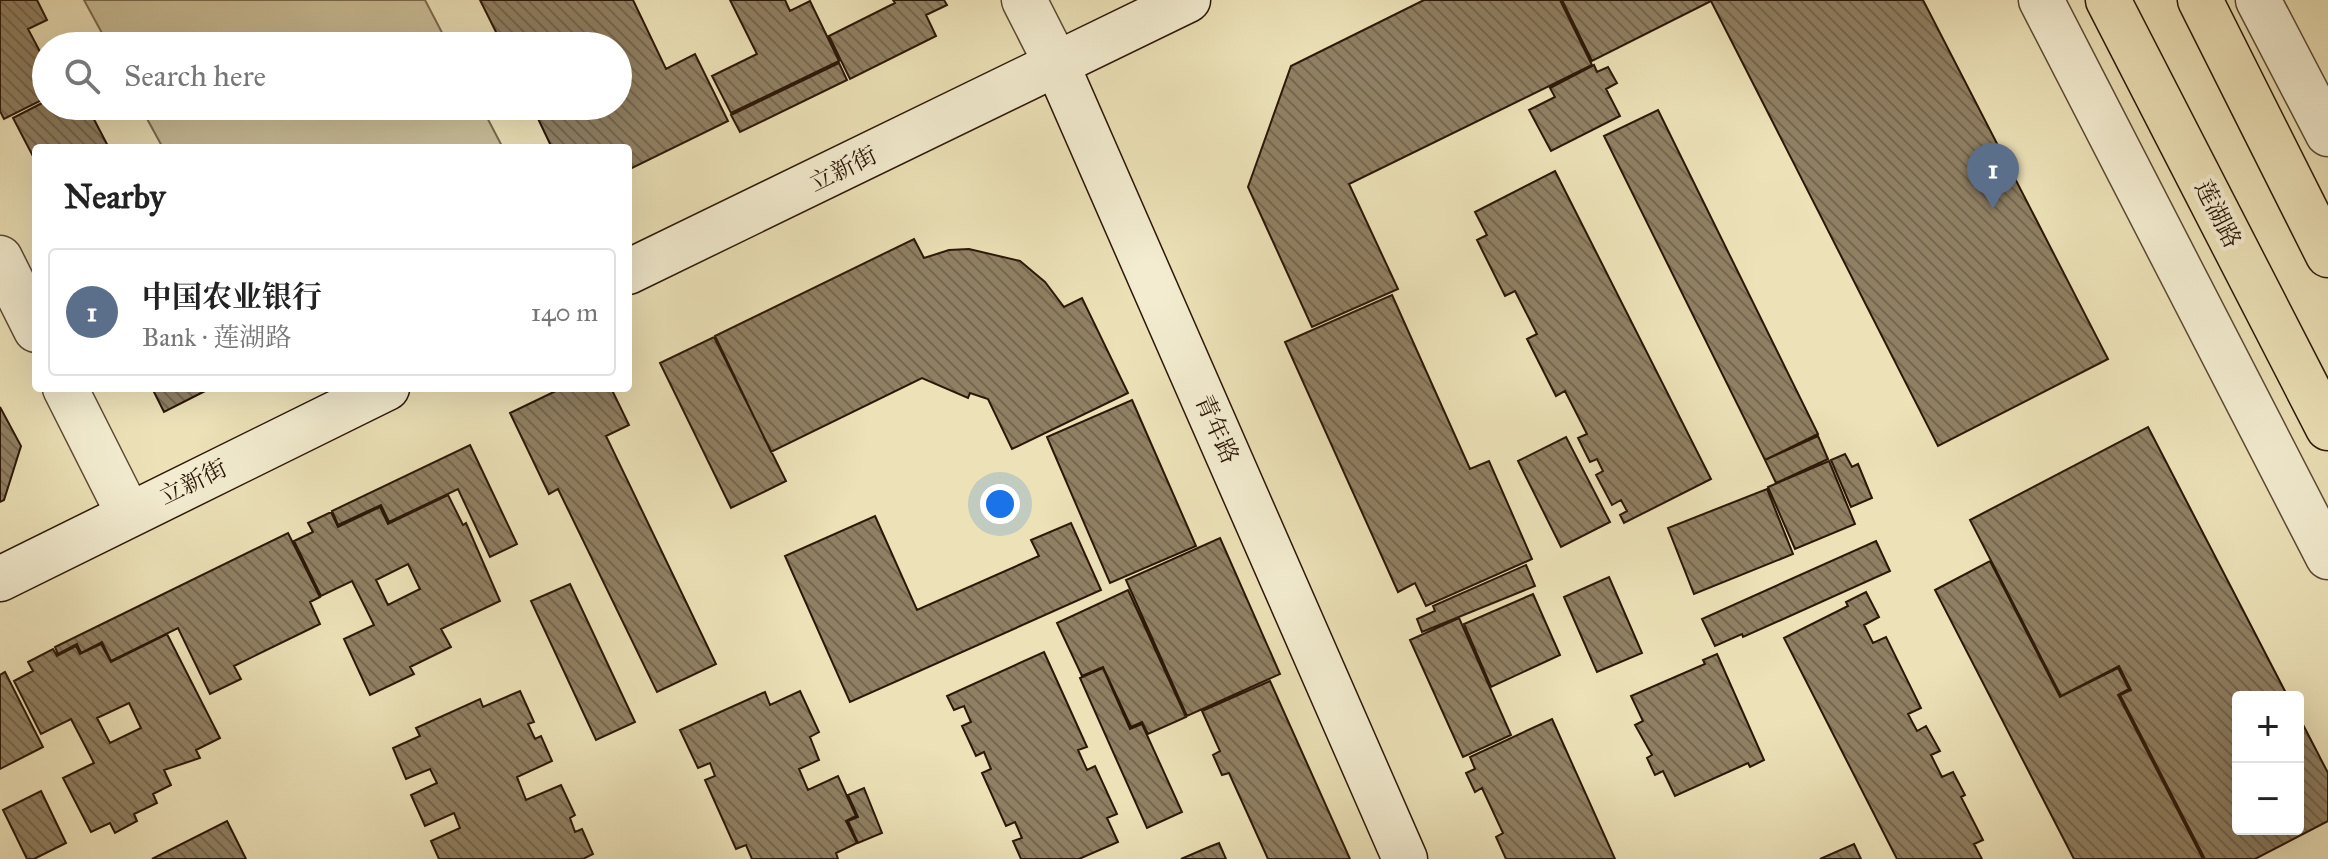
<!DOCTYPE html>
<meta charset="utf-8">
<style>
:root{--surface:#fff;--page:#f2f2f2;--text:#222;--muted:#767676;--line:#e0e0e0;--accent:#8f2418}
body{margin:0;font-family:"IM FELL Great Primer","Noto Serif SC",serif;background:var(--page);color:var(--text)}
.controls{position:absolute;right:24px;bottom:24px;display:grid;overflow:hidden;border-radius:8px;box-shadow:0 8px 32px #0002}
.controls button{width:72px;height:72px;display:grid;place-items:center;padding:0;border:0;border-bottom:2px solid var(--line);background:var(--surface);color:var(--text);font:40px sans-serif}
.you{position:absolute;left:1000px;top:504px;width:28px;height:28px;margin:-20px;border:6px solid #fff;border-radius:50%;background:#1a73e8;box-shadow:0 0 0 12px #1a73e833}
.badge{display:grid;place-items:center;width:52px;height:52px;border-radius:50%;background:var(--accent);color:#fff;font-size:26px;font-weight:700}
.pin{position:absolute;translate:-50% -66px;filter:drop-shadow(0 2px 4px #0008)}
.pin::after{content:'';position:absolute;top:42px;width:28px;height:24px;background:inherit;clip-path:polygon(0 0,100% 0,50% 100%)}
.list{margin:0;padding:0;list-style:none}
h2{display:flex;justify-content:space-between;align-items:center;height:104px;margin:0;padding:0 32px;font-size:34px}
h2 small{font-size:26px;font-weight:400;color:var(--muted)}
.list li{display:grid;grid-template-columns:52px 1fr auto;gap:24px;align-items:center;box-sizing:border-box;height:128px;margin:0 16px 16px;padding:0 16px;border:2px solid var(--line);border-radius:8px}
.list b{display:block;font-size:30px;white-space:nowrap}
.list p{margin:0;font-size:26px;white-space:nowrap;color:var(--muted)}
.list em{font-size:26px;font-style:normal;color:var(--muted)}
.icon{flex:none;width:44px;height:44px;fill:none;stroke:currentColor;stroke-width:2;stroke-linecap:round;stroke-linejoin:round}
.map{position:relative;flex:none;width:2328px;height:859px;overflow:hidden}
.search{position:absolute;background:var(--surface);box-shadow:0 8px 32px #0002;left:32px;top:32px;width:600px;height:88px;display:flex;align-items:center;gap:20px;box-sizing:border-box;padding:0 28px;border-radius:44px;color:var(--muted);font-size:30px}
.panel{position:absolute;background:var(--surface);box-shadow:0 8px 32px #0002;left:32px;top:144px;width:600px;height:248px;border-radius:8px}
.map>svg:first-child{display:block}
.green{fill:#cbbf99;stroke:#7c6b50;stroke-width:2}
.building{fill:url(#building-back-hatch);stroke:#2c1708;stroke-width:2;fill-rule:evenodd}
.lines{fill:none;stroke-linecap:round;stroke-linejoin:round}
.street-casing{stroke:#5c4a34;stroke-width:47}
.secondary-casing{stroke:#2c1708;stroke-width:47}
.primary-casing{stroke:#2c1708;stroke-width:47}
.street{stroke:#f3ecd0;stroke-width:44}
.secondary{stroke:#f3ecd0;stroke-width:44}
.primary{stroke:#ece1b7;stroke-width:44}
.labels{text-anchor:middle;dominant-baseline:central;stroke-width:8;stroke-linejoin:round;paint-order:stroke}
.street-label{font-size:24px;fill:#2c1708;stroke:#f3ecd0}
</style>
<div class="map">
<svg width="2328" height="859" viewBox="0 0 2328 859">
<defs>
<pattern id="building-back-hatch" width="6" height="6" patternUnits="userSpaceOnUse" patternTransform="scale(2)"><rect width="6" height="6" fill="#908063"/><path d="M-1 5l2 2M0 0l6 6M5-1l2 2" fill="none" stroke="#766850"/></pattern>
</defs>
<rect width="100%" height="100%" fill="#ece1b7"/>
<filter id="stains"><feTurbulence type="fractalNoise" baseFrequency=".0025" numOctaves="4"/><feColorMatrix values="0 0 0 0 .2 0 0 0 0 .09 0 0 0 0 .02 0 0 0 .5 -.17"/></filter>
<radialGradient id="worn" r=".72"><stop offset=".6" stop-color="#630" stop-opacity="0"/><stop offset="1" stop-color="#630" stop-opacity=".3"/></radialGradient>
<path class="green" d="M 84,0 L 425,0 L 449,46 L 109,46 Z
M 140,106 L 481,106 L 503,148 L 163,148 Z"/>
<path class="building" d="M 0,0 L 37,0 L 47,20 L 28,29 L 46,63 L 46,98 L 4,119 L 0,111 Z
M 480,0 L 633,0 L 666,69 L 695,54 L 728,121 L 628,170 L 628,148 L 552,148 L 532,106 L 618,106 L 618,46 L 503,46 Z
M 730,0 L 785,0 L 790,11 L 810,1 L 839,61 L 731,113 L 712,76 L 757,54 Z
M 893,0 L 944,0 L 947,5 L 926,15 L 936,36 L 850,79 L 829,36 L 895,3 Z
M 1424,0 L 1560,0 L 1592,65 L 1349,184 L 1398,289 L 1312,327 L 1248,187 L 1291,66 Z
M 1562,0 L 1923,0 L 2108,359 L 1938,446 L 1711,1 L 1592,61 Z
M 839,63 L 847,80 L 740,132 L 731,115 Z
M 1594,65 L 1597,72 L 1608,67 L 1617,83 L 1606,89 L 1620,116 L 1551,151 L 1529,110 L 1555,97 L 1550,88 Z
M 46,101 L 46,106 L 87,106 L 109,148 L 36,148 L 36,162 L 13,118 Z
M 1658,110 L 1818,434 L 1765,460 L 1604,136 Z
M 1555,171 L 1711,479 L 1624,523 L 1620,515 L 1627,511 L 1621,500 L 1612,505 L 1596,475 L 1603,471 L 1597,459 L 1590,462 L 1578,438 L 1587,434 L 1565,391 L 1556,396 L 1527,339 L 1537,334 L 1515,291 L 1505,296 L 1477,240 L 1487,235 L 1475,212 Z
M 914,239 L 924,258 L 949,250 L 969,249 L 1020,261 L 1045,282 L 1064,307 L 1082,298 L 1128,393 L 1012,449 L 988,399 L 970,393 L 968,398 L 922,378 L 771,452 L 715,336 Z
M 1392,295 L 1470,469 L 1489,461 L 1532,559 L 1426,606 L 1415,583 L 1398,592 L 1285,342 Z
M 714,337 L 786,481 L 731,508 L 660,363 Z
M 152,388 L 211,388 L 164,412 Z
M 562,388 L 611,388 L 629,425 L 606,436 L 716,664 L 657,692 L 558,489 L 549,494 L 510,413 Z
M 1132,400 L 1196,546 L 1110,583 L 1047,437 Z
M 0,407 L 21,446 L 4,500 L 0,502 Z
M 2148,427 L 2288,697 L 2238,697 L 2238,829 L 2298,829 L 2298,715 L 2328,773 L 2328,821 L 2255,859 L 2205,859 L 2120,695 L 2131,690 L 2119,666 L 2061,696 L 1970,520 Z
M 1818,436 L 1828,459 L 1776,483 L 1765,460 Z
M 1566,437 L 1610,522 L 1561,547 L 1518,461 Z
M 470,445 L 517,544 L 490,557 L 458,489 L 389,522 L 381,505 L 338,525 L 332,511 Z
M 1845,454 L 1852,467 L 1858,464 L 1872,498 L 1851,507 L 1831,460 Z
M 1829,461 L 1855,524 L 1795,549 L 1768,487 Z
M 1767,489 L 1793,554 L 1694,594 L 1668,528 Z
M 448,495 L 463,525 L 466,523 L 500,601 L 441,629 L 451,647 L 410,667 L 414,674 L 370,695 L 344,639 L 374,625 L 352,581 L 321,596 L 294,541 L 313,532 L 308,523 L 331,512 L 338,527 L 380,507 L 388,524 ZM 408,564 L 420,589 L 388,605 L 376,580 Z
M 875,516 L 917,610 L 1039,556 L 1031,540 L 1071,523 L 1101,590 L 850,702 L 785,556 Z
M 288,533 L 320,597 L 310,602 L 320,624 L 234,666 L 241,679 L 210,694 L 178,628 L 111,661 L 102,642 L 81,653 L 77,644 L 58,654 L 55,647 Z
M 1220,538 L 1280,674 L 1187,716 L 1126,580 Z
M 1876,541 L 1890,571 L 1743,637 L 1742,634 L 1715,646 L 1702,619 Z
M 1990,561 L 2060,697 L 2118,668 L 2129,689 L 2118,695 L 2203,859 L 2074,859 L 1935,590 Z
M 1526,565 L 1535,586 L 1422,632 L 1417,619 L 1435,611 L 1433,606 Z
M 1609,577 L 1642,653 L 1597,672 L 1564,597 Z
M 570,584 L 635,722 L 596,740 L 531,601 Z
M 1128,590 L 1186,717 L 1148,734 L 1142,722 L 1131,727 L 1103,667 L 1082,676 L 1057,623 Z
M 1866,592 L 1879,617 L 1864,625 L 1873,643 L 1886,637 L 1921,708 L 1908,714 L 1917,731 L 1926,726 L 1940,751 L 1931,755 L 1942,777 L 1953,772 L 1965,795 L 1961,797 L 1983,840 L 1974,844 L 1982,859 L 1897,859 L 1784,638 L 1848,606 L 1846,602 Z
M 1533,594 L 1560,655 L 1491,687 L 1464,624 Z
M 1459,618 L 1511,735 L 1463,757 L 1410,640 Z
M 167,634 L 220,738 L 196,750 L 200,758 L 164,770 L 171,785 L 153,794 L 157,803 L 134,814 L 137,821 L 115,833 L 110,823 L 91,832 L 63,778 L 94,763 L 71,719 L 41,734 L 14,681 L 33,671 L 28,662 L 53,649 L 57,656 L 76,646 L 80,654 L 101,644 L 111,662 ZM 129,703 L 141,728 L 110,743 L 97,718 Z
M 1044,652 L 1087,747 L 1078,750 L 1087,770 L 1095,766 L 1117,814 L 1107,818 L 1118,842 L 1079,859 L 1021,859 L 1013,841 L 1022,838 L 1015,822 L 1006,826 L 982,773 L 991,769 L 984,752 L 976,756 L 962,726 L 971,722 L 964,706 L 954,710 L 947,696 Z
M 1717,654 L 1764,760 L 1750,767 L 1748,763 L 1675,796 L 1663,771 L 1655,775 L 1647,758 L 1652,755 L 1635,725 L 1643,721 L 1631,696 L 1705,664 L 1703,660 Z
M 1103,668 L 1130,729 L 1142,724 L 1182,812 L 1147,828 L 1080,678 Z
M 5,672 L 43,747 L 0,769 L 0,675 Z
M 1270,681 L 1350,859 L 1268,859 L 1229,773 L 1222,775 L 1213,755 L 1220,751 L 1202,711 Z
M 520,691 L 534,722 L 528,724 L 535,739 L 541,736 L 552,761 L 517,777 L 526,800 L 561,785 L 575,815 L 570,818 L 575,832 L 582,829 L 593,854 L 583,859 L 439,859 L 431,841 L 460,828 L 454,813 L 425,826 L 411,795 L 437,783 L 430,769 L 406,779 L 393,748 L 420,736 L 416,728 L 480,699 L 483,707 Z
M 800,691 L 819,732 L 810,737 L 819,760 L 799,769 L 808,790 L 838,776 L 856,816 L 846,821 L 857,843 L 836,853 L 838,859 L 752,859 L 746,845 L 736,849 L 705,780 L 715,776 L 710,763 L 698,768 L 680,730 L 765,692 L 770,705 Z
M 1552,719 L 1615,859 L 1506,859 L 1496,837 L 1503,833 L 1482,788 L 1475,792 L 1466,773 L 1475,769 L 1470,757 Z
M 864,788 L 882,833 L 858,843 L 848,821 L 858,817 L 848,795 Z
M 41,791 L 66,843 L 34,859 L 27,859 L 3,810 Z
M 227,821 L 246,859 L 152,859 Z
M 1219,843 L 1226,859 L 1181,859 L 1209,847 Z
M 1854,844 L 1861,859 L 1820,859 Z"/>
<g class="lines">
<defs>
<path id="street" d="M 1024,0 L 1057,65
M 2041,0 L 2328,557
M 2258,0 L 2328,134
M 0,258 L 36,330
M 65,388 L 128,513"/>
<path id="secondary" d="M 1057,65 L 1405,859
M 628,272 L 1188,0
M 0,579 L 387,388"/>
<path id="primary" d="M 2108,0 L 2328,428
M 2200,0 L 2328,255"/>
</defs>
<use href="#street" class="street-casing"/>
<use href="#secondary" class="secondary-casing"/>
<use href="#primary" class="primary-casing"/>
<use href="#street" class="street"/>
<use href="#secondary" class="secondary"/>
<use href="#primary" class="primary"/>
</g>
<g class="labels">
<g class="street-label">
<text transform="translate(843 169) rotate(-26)">立新街</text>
<text transform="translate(2218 214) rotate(63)">莲湖路</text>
<text transform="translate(1217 429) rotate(66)">青年路</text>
<text transform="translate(193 482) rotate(-26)">立新街</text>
</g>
</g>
<rect width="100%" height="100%" filter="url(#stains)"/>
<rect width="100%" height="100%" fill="url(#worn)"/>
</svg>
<div class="controls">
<button>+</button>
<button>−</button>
</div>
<div class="you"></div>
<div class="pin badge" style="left:1993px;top:209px;background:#5c6f8a">1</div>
<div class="search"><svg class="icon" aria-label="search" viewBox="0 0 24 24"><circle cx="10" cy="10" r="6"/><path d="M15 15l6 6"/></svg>Search here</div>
<section class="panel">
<h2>Nearby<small></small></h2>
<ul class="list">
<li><span class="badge" style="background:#5c6f8a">1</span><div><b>中国农业银行</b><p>Bank · 莲湖路</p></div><em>140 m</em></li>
</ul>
</section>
</div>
